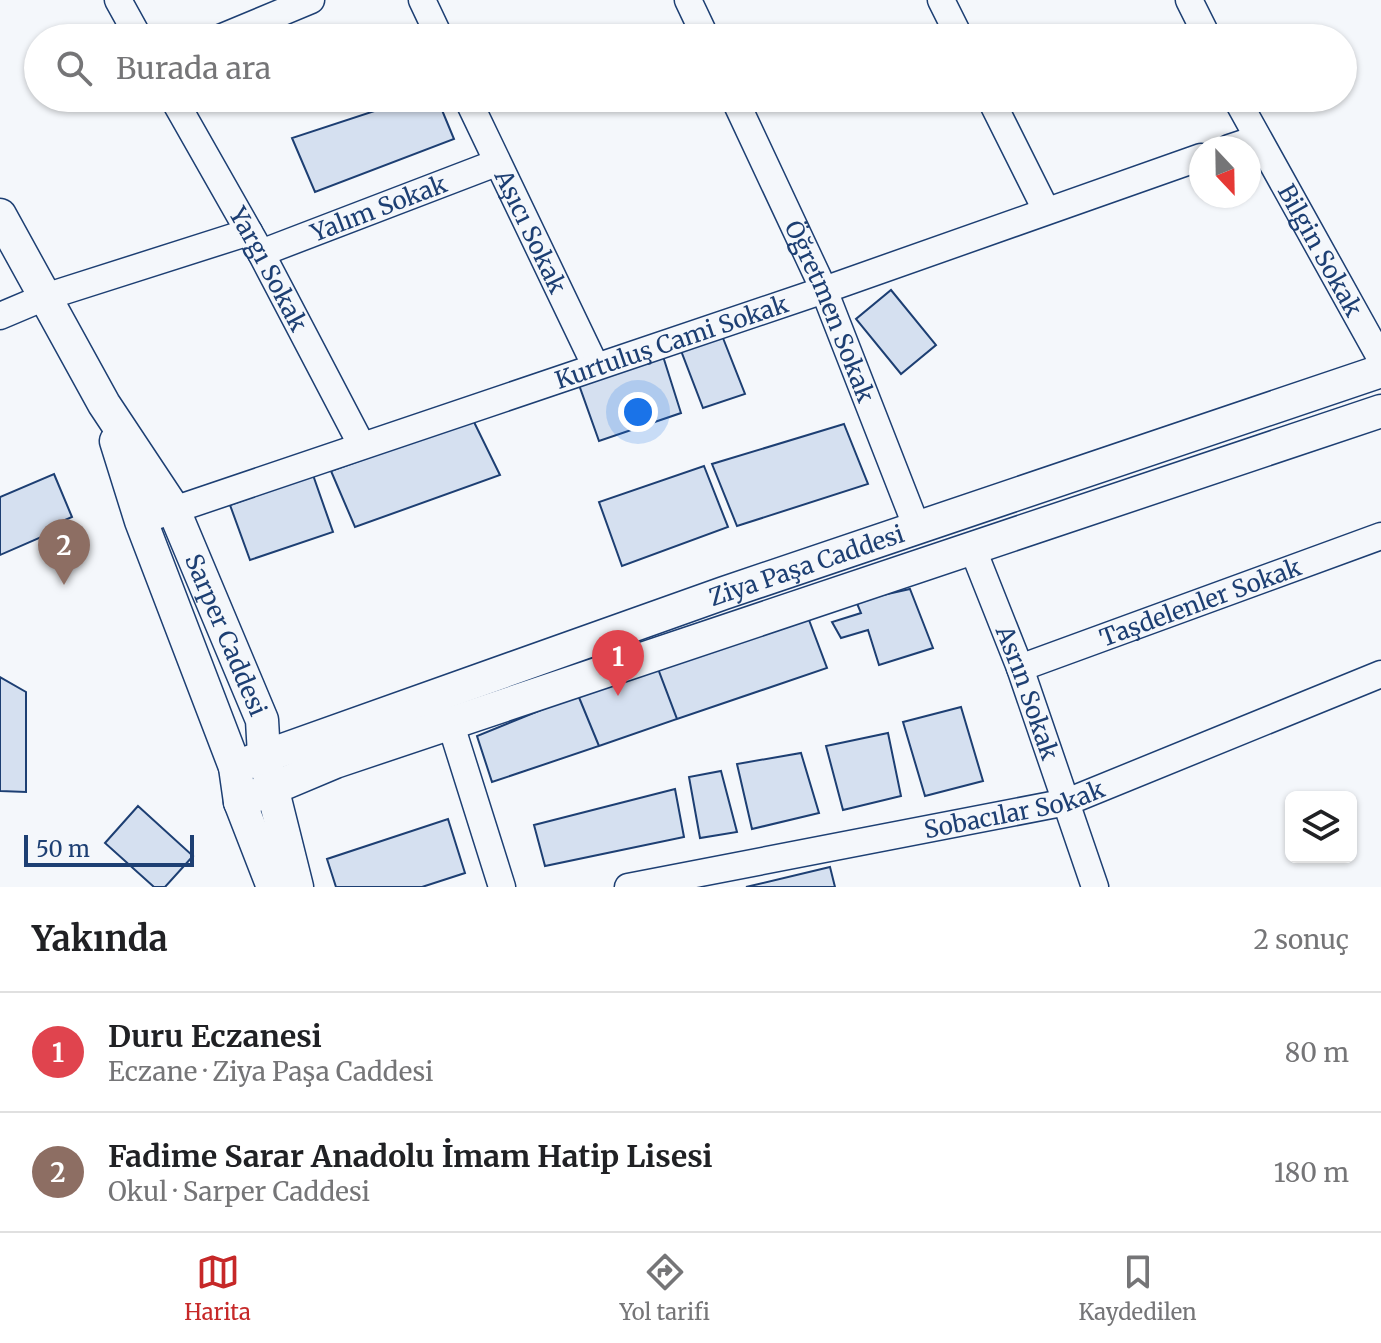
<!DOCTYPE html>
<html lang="tr">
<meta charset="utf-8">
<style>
:root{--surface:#fff;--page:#f6f6f6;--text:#202124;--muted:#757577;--line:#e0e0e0;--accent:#c62828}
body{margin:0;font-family:Merriweather,serif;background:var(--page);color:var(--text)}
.controls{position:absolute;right:24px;bottom:24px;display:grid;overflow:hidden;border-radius:12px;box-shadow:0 2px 6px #0004}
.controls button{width:72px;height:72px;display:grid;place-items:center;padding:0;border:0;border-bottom:2px solid var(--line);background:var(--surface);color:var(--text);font:40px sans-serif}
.compass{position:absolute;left:1189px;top:136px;width:72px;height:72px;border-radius:50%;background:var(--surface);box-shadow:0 2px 6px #0004;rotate:158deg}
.scale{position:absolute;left:24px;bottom:20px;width:170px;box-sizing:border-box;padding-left:8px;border:4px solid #1d3f73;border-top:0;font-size:22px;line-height:28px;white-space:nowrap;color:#1d3f73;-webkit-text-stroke:6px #f4f7fb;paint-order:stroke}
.you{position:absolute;left:638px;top:412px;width:28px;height:28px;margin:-20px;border:6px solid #fff;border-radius:50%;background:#1a73e8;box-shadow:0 0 0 12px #1a73e833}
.badge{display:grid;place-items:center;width:52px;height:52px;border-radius:50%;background:var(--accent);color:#fff;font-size:26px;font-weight:700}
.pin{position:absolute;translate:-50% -66px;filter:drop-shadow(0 2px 4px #0008)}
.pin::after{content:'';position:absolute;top:42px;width:28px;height:24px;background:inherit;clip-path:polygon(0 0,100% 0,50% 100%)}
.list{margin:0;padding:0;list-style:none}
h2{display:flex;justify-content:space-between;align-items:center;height:104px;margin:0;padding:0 32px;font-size:34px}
h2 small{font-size:26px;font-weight:400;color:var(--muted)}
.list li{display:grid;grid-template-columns:52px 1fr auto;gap:24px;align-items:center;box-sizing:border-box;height:120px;padding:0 32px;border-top:2px solid var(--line)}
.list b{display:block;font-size:30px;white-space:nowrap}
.list p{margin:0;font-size:26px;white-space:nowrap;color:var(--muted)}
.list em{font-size:26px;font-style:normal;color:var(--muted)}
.icon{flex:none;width:44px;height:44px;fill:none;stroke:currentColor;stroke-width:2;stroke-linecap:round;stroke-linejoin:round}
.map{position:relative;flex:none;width:1381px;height:887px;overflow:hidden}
.search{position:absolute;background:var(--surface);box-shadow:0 2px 6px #0004;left:24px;right:24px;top:24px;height:88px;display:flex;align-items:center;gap:20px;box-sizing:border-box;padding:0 28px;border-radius:44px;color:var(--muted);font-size:30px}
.sheet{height:344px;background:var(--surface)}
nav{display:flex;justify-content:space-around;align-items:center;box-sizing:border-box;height:112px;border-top:2px solid var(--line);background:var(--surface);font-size:22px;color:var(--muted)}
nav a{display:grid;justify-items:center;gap:4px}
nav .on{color:var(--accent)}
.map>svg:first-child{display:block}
.building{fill:#d5e0f0;stroke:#1d3f73;stroke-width:2}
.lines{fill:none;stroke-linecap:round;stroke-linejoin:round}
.minor-casing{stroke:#1d3f73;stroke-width:29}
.major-casing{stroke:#1d3f73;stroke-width:35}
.minor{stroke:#f4f7fb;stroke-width:26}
.major{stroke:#f4f7fb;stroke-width:32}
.labels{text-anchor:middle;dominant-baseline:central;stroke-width:6;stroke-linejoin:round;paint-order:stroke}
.street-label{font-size:24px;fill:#1d3f73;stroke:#f4f7fb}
</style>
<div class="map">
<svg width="1381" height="887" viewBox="0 0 1381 887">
<rect width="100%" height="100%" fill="#f4f7fb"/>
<path class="building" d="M 414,98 L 437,98 L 454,139 L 315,192 L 292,138 Z
M 891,290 L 936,345 L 901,374 L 856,319 Z
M 721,333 L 745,394 L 703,408 L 680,348 Z
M 662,353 L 681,413 L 599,441 L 578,382 Z
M 473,420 L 500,475 L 355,527 L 331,471 Z
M 844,424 L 868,484 L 737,526 L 712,464 Z
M 704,466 L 728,527 L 622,566 L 599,502 Z
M 54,474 L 72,517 L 51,526 L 53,532 L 0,555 L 0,497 Z
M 313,475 L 333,532 L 250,560 L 230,505 Z
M 910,589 L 933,648 L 879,665 L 868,630 L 841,638 L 832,622 L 861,613 L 856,601 Z
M 806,612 L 827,668 L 677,719 L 657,666 Z
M 657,666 L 677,719 L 599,746 L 578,695 Z
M 0,677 L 26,692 L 26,792 L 0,791 Z
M 578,695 L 599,746 L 492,782 L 477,736 Z
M 961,707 L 983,781 L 925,796 L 903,722 Z
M 888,733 L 901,796 L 843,810 L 826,746 Z
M 801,753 L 819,813 L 752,829 L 737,764 Z
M 721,771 L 737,832 L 700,838 L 689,777 Z
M 675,789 L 684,837 L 545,866 L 534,825 Z
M 138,806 L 193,856 L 165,887 L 154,887 L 105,843 Z
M 448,819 L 465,873 L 422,887 L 336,887 L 327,859 Z
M 830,867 L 835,887 L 746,887 Z"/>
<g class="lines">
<defs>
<g id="minor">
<path d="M 118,0 L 139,38"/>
<path d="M 422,0 L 440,38"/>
<path d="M 688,0 L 706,38"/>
<path d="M 941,0 L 960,38"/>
<path d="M 1189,0 L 1208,38"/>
<path d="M 220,38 L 311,0"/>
<path id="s1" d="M 173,98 L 261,253 L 361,444"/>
<path id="s2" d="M 467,98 L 595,365"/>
<path id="s3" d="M 734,98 L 824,290 L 917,528"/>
<path d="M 990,98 L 1046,210"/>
<path id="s4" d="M 1236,98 L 1381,359"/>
<path d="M 1229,148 L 1256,139"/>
<path id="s5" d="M 261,253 L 496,163"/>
<path d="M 0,316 L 45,297 L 249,232"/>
<path id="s6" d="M 141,521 L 824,290 L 1201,157"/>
<path id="s7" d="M 972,547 L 1020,668 L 1095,887"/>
<path id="s8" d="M 1020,668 L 1381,536"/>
<path d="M 451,725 L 502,887"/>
<path id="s9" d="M 628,887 L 1067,802 L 1381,674"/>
</g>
<g id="major">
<path id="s10" d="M 0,215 L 104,404 L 173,508 L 262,720 L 264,755 L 297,887"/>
<path d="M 116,441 L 141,521 L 235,767 L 240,802 L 273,887"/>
<path id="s11" d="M 235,767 L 724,593 L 1381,371"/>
<path d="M 240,802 L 335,762 L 1381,411"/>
</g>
</defs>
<use href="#minor" class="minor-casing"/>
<use href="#major" class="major-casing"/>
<use href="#minor" class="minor"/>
<use href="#major" class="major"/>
</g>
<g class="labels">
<g class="street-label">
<text stroke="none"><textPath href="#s5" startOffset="126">Yalım Sokak</textPath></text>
<text stroke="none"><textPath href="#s2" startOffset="148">Aşıcı Sokak</textPath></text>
<text stroke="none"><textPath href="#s4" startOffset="174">Bilgin Sokak</textPath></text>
<text stroke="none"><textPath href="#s1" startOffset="196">Yargı Sokak</textPath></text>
<text stroke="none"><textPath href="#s3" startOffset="234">Öğretmen Sokak</textPath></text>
<text stroke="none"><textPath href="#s6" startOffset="560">Kurtuluş Cami Sokak</textPath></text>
<text stroke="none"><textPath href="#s11" startOffset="606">Ziya Paşa Caddesi</textPath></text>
<text stroke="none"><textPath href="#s8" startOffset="192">Taşdelenler Sokak</textPath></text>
<text stroke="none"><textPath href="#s10" startOffset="478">Sarper Caddesi</textPath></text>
<text stroke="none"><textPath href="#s7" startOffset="156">Asrın Sokak</textPath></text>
<text stroke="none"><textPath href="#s9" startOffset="394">Sobacılar Sokak</textPath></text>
</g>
</g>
</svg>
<div class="controls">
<button><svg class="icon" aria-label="layers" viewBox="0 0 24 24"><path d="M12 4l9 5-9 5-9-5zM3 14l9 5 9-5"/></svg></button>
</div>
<svg class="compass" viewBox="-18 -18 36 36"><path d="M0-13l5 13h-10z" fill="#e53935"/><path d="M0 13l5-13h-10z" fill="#757577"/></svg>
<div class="scale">50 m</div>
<div class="you"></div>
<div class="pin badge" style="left:618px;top:696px;background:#e0444e">1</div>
<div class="pin badge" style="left:64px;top:585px;background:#8d6e63">2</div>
<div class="search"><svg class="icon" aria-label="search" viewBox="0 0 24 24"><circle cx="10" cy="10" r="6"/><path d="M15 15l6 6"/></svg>Burada ara</div>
</div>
<section class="sheet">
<h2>Yakında<small>2 sonuç</small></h2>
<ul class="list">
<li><span class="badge" style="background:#e0444e">1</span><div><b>Duru Eczanesi</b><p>Eczane · Ziya Paşa Caddesi</p></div><em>80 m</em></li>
<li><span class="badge" style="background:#8d6e63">2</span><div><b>Fadime Sarar Anadolu İmam Hatip Lisesi</b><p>Okul · Sarper Caddesi</p></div><em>180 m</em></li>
</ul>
</section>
<nav>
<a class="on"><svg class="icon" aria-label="map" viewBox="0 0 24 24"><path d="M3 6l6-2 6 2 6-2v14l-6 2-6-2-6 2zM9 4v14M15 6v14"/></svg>Harita</a>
<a><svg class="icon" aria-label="directions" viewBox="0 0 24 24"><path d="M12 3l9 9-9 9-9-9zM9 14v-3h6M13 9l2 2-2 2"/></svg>Yol tarifi</a>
<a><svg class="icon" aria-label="saved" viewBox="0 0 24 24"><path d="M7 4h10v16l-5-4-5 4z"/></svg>Kaydedilen</a>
</nav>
